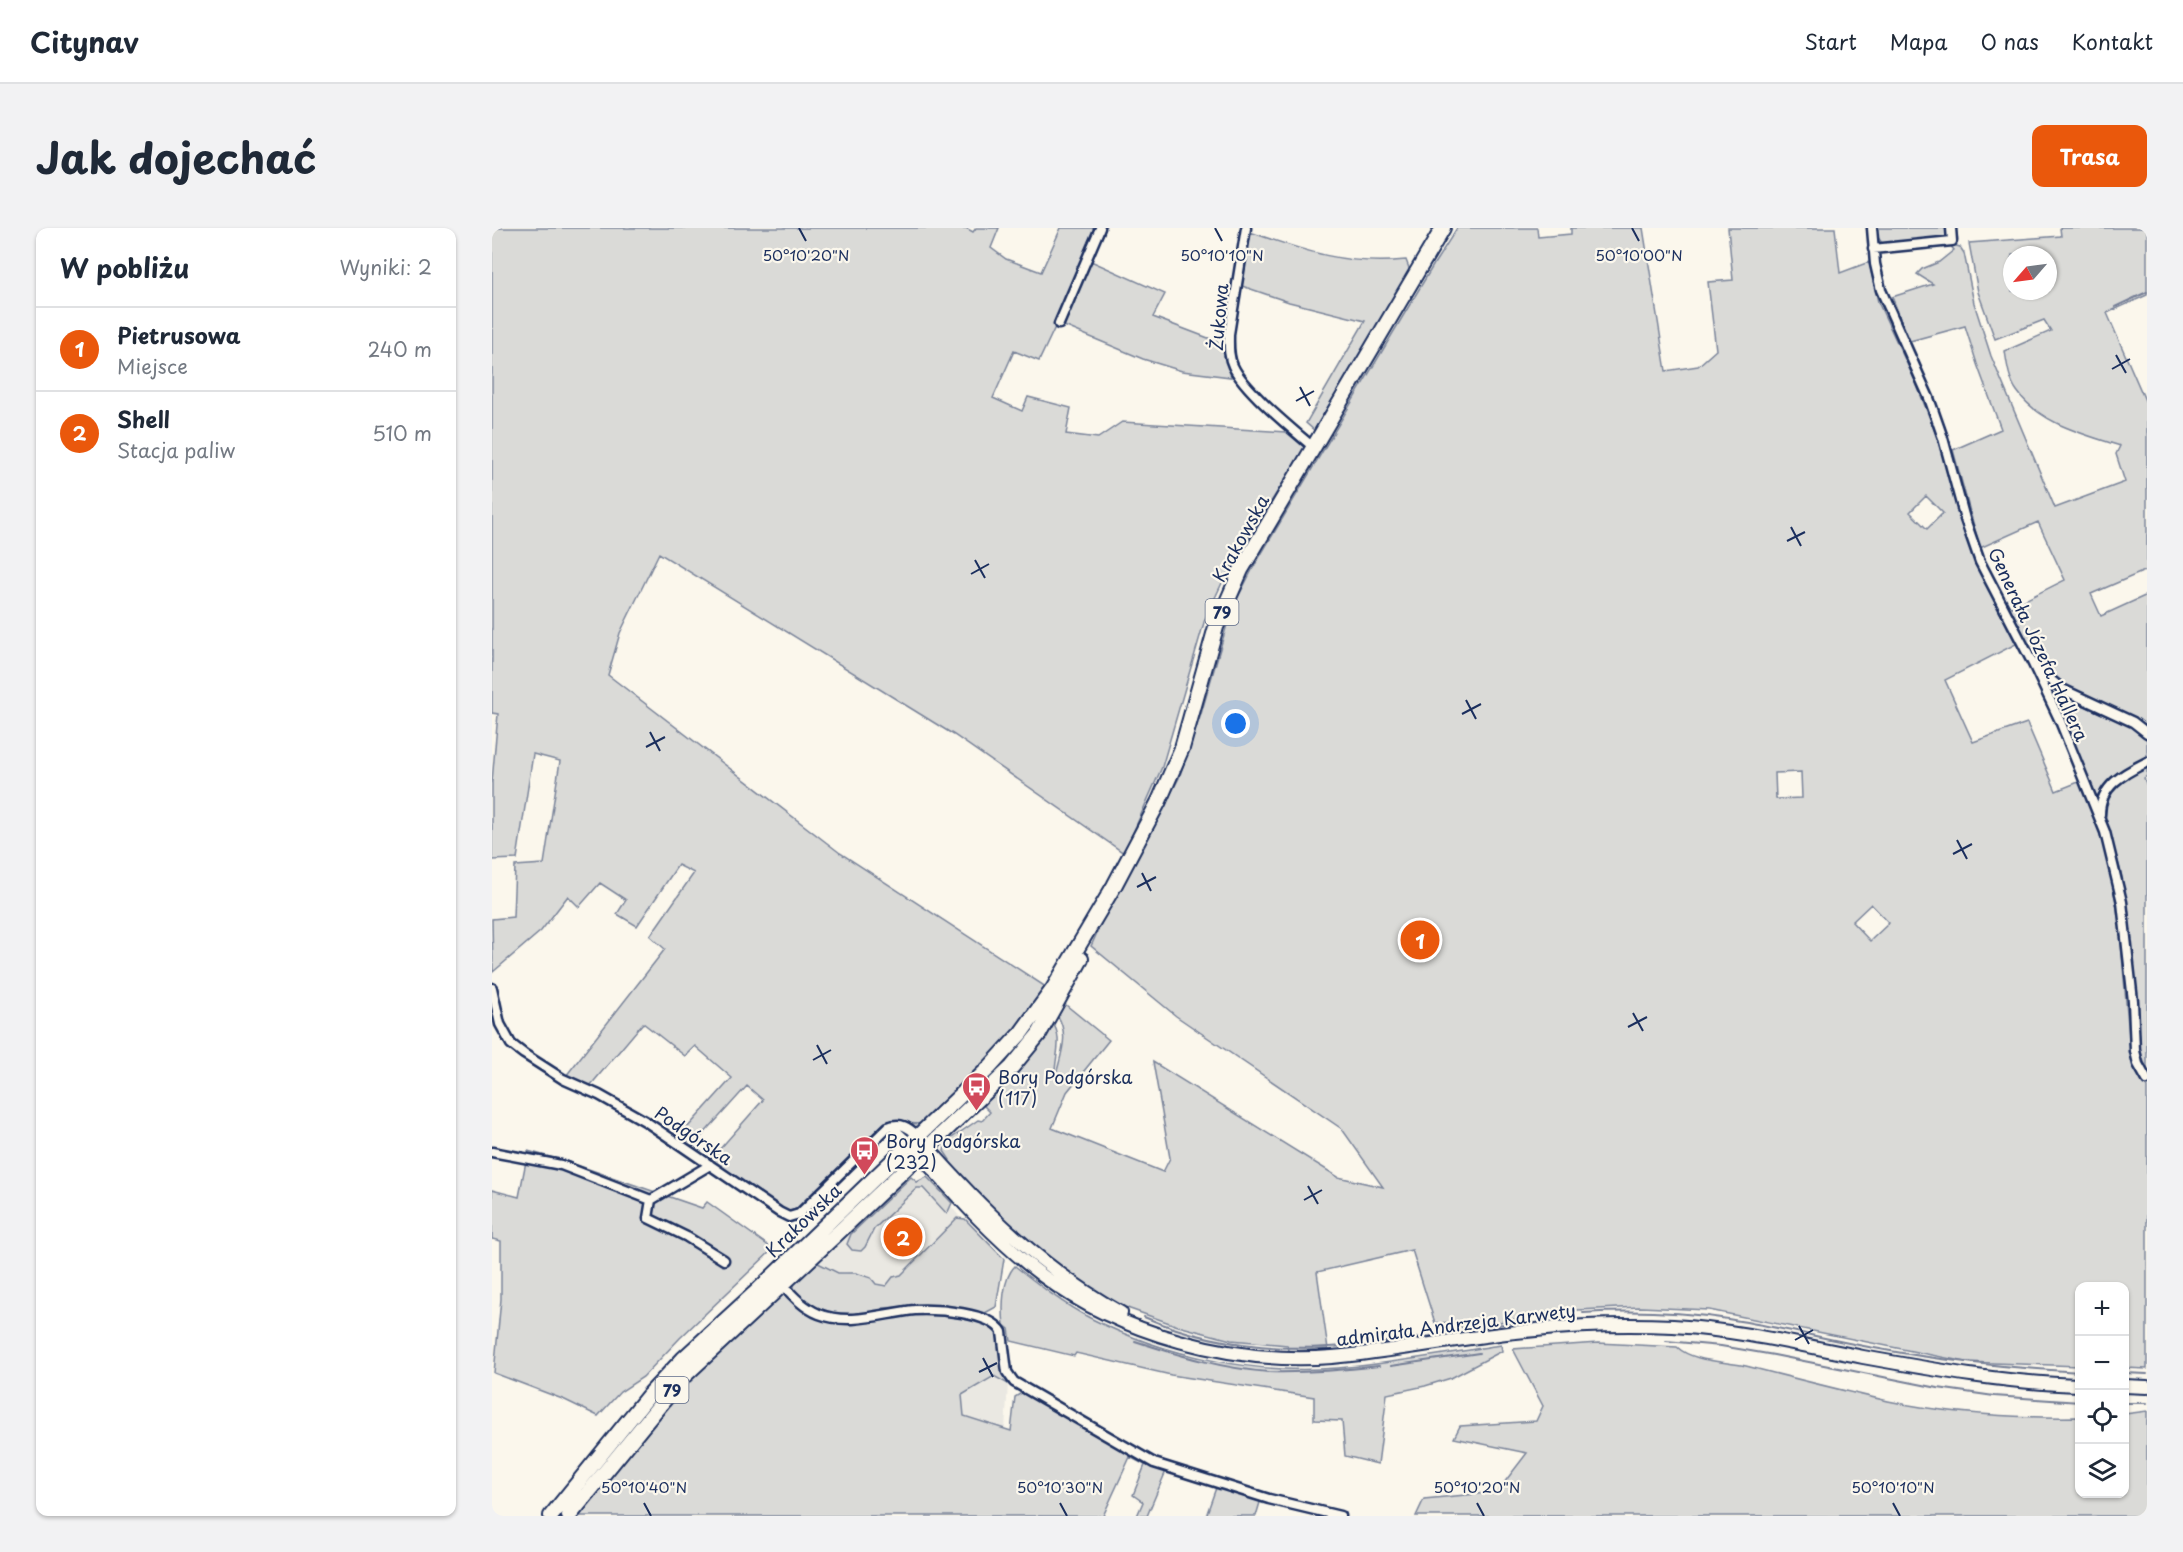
<!DOCTYPE html>
<html lang="pl">
<meta charset="utf-8">
<style>
:root{--surface:#fff;--page:#f2f2f3;--text:#1f2937;--muted:#747a83;--line:#e0e1e3;--accent:#ea580c}
body{margin:0;font-family:"Playpen Sans",sans-serif;background:var(--page);color:var(--text)}
.controls{position:absolute;right:18px;bottom:18px;display:grid;overflow:hidden;border-radius:12px;box-shadow:0 2px 4px #0004}
.controls button{width:54px;height:54px;display:grid;place-items:center;padding:0;border:0;border-bottom:2px solid var(--line);background:var(--surface);color:var(--text);font:30px sans-serif}
.compass{position:absolute;left:1511px;top:18px;width:54px;height:54px;border-radius:50%;background:var(--surface);box-shadow:0 2px 4px #0004;rotate:242deg}
.you{position:absolute;left:744px;top:496px;width:21px;height:21px;margin:-15px;border:4px solid #fff;border-radius:50%;background:#1a73e8;box-shadow:0 0 0 9px #1a73e833}
.badge{display:grid;place-items:center;width:39px;height:39px;border-radius:50%;background:var(--accent);color:#fff;font-size:20px;font-weight:700}
.pin{position:absolute;translate:-50% -50%;border:3px solid #fff;box-shadow:0 2px 6px #0006}
.list{margin:0;padding:0;list-style:none}
h2{display:flex;justify-content:space-between;align-items:center;height:78px;margin:0;padding:0 24px;font-size:26px}
h2 small{font-size:20px;font-weight:400;color:var(--muted)}
.list li{display:grid;grid-template-columns:39px 1fr auto;gap:18px;align-items:center;box-sizing:border-box;height:84px;padding:0 24px;border-top:2px solid var(--line)}
.list b{display:block;font-size:22px;white-space:nowrap}
.list p{margin:0;font-size:20px;white-space:nowrap;color:var(--muted)}
.list em{font-size:20px;font-style:normal;color:var(--muted)}
.icon{flex:none;width:33px;height:33px;fill:none;stroke:currentColor;stroke-width:2;stroke-linecap:round;stroke-linejoin:round}
.map{position:relative;flex:none;width:1655px;height:1288px;overflow:hidden;border-radius:12px}
header{display:flex;align-items:center;gap:36px;box-sizing:border-box;height:84px;padding:0 30px;background:var(--surface);border-bottom:2px solid var(--line)}
header strong{font-size:28px}
nav{display:flex;gap:33px;margin-inline-start:auto;font-size:21px}
.intro{display:flex;align-items:center;justify-content:space-between;box-sizing:border-box;height:144px;padding:0 36px}
h1{margin:0;font-size:42px}
.button{padding:15px 27px;border-radius:12px;background:var(--accent);color:#fff;font-size:21px;font-weight:700}
main{display:flex;gap:36px;padding:0 36px}
aside{flex:1;background:var(--surface);border-radius:12px;box-shadow:0 2px 4px #0004}
.map>svg:first-child{display:block}
.built{fill:#eae8e2}
.green{fill:#dadad7;stroke:#7a849a;stroke-width:1.5;fill-rule:evenodd}
.lines{fill:none;stroke-linecap:round;stroke-linejoin:round}
.stream{stroke:#747e96;stroke-width:2}
.minor-casing{stroke:#1b2f5e;stroke-width:13}
.secondary-casing{stroke:#1b2f5e;stroke-width:16}
.primary-casing{stroke:#1b2f5e;stroke-width:18}
.minor{stroke:#fbf7ec;stroke-width:8}
.secondary{stroke:#fbf7ec;stroke-width:12}
.primary{stroke:#fbf7ec;stroke-width:14}
.ticks{fill:none;stroke:#1b2f5e;stroke-width:2}
.labels{text-anchor:middle;dominant-baseline:central;stroke-width:4.5;stroke-linejoin:round;paint-order:stroke}
.shield{fill:#fbf7ec;stroke:#5e6b89;stroke-width:1.5}
.shield-label{font-size:16px;font-weight:bold;fill:#1b2f5e}
.street-label{font-size:18px;fill:#1b2f5e;stroke:#fbf7ec}
.poi-label{font-size:18px;fill:#1b2f5e;stroke:#fbf7ec;text-anchor:start}
.ticks-label{font-size:15px;text-anchor:middle;fill:#1b2f5e;stroke:#fbf7ec;stroke-width:4.5;stroke-linejoin:round;paint-order:stroke}
</style>
<header>
<strong>Citynav</strong>
<nav><a>Start</a><a>Mapa</a><a>O nas</a><a>Kontakt</a></nav>
</header>
<div class="intro"><h1>Jak dojechać</h1><a class="button">Trasa</a></div>
<main>
<aside>
<h2>W pobliżu<small>Wyniki: 2</small></h2>
<ul class="list">
<li><span class="badge">1</span><div><b>Pietrusowa</b><p>Miejsce</p></div><em>240 m</em></li>
<li><span class="badge">2</span><div><b>Shell</b><p>Stacja paliw</p></div><em>510 m</em></li>
</ul>
</aside>
<div class="map">
<svg width="1655" height="1288" viewBox="0 0 1655 1288">
<rect width="100%" height="100%" fill="#fbf7ec"/>
<filter id="ink" filterUnits="userSpaceOnUse"><feTurbulence type="fractalNoise" baseFrequency=".0167" numOctaves="2"/><feDisplacementMap in="SourceGraphic" scale="12" xChannelSelector="R" yChannelSelector="G"/><feConvolveMatrix kernelMatrix="1 2 1 2 8 2 1 2 1" color-interpolation-filters="sRGB"/></filter>
<g filter="url(#ink)">
<path class="built" d="M 428,959 L 455,985 L 459,978 L 467,988 L 413,1043 L 409,1047 L 401,1049 L 394,1058 L 353,1044 L 346,1045 L 324,1034 L 359,1006 L 356,1012 L 360,1022 L 369,1023 L 373,1019 L 382,1001 L 421,962 Z
M 502,1148 L 516,1156 L 513,1201 L 472,1188 L 469,1167 Z"/>
<path class="green" d="M 0,0 L 474,0 L 481,4 L 484,0 L 507,0 L 499,20 L 514,31 L 549,44 L 569,0 L 605,0 L 585,61 L 599,33 L 673,66 L 661,89 L 724,113 L 733,124 L 739,149 L 690,143 L 651,131 L 565,95 L 547,133 L 522,123 L 501,170 L 530,183 L 536,169 L 579,180 L 574,206 L 606,210 L 630,194 L 794,204 L 813,220 L 753,315 L 730,355 L 713,391 L 670,539 L 632,625 L 462,507 L 167,325 L 128,405 L 116,447 L 348,625 L 557,761 C 521,811 475,853 431,895 C 418,899 407,889 395,896 L 306,982 L 301,985 L 290,982 L 219,931 L 271,872 L 255,858 L 199,920 L 186,910 L 240,850 L 203,818 L 193,828 L 151,795 L 97,859 L 74,848 L 173,721 L 158,708 L 202,645 L 186,637 L 145,698 L 125,686 L 134,672 L 108,655 L 87,679 L 76,668 L 49,703 L 1,744 L 0,691 L 21,689 L 23,638 L 52,636 L 68,533 L 41,526 L 25,631 L 0,632 L 0,554 L 6,486 L 0,485 Z
M 965,0 L 1045,0 L 1046,9 L 1079,6 L 1079,0 L 1151,0 L 1174,143 L 1206,138 L 1224,122 L 1216,54 L 1241,52 L 1236,0 L 1343,0 L 1348,45 L 1377,34 L 1386,74 L 1424,155 L 1445,209 L 1480,328 L 1524,416 L 1453,452 L 1481,514 L 1535,495 L 1564,563 L 1589,553 L 1608,602 L 1619,648 L 1627,692 L 1638,820 L 1643,839 L 1655,860 L 1655,1141 L 1633,1140 L 1632,1058 L 1588,1058 L 1587,1138 L 1474,1134 L 1217,1082 L 1148,1079 L 1065,1083 L 971,1101 L 965,1094 L 943,1095 L 920,1022 L 825,1044 L 836,1121 L 796,1123 L 795,1117 L 739,1112 L 686,1098 L 638,1081 L 607,1068 L 534,1013 L 526,1001 L 517,995 L 456,934 L 458,932 L 452,923 L 454,914 L 486,892 L 490,893 L 498,884 L 492,878 L 560,794 C 571,808 564,826 563,843 L 565,843 C 570,823 577,805 565,787 L 569,773 L 617,812 L 575,864 L 560,900 L 671,944 L 678,930 L 661,834 L 846,949 L 891,959 L 850,901 L 684,788 L 599,718 C 610,695 626,650 644,633 L 687,550 L 709,486 L 739,383 L 761,340 L 942,36 ZM 1434,268 L 1451,285 L 1435,301 L 1418,284 ZM 1309,544 L 1310,570 L 1284,571 L 1283,545 ZM 1379,676 L 1397,695 L 1378,713 L 1360,694 Z
M 1384,0 L 1456,0 L 1456,10 L 1390,15 L 1385,8 Z
M 1568,0 L 1655,0 L 1655,67 L 1615,85 L 1655,177 L 1655,342 L 1599,366 L 1609,388 L 1655,367 L 1655,498 C 1624,476 1572,467 1548,436 C 1535,420 1527,398 1517,380 L 1573,352 L 1546,294 L 1488,320 L 1461,222 L 1509,201 L 1485,136 L 1473,98 L 1418,113 L 1400,69 L 1441,56 L 1425,46 L 1430,41 L 1447,34 L 1462,22 L 1457,16 L 1468,19 L 1472,25 L 1482,75 L 1499,128 L 1563,280 L 1633,254 L 1624,226 L 1628,218 C 1592,206 1548,196 1525,163 C 1517,152 1515,136 1513,123 L 1559,103 L 1552,92 L 1503,111 L 1486,64 L 1477,15 L 1569,8 ZM 1520,27 L 1556,27 L 1556,63 L 1520,63 Z
M 758,4 C 812,23 855,38 914,32 L 917,40 L 916,49 L 822,202 L 814,195 L 873,93 L 797,74 L 750,58 Z
M 1551,453 L 1584,474 L 1643,500 L 1655,512 L 1655,529 C 1634,538 1619,548 1607,568 L 1600,566 Z
M 1655,539 L 1655,548 L 1652,550 L 1655,558 L 1655,841 C 1644,819 1647,793 1645,769 C 1642,729 1637,689 1630,650 C 1627,628 1611,599 1614,578 C 1617,556 1638,548 1655,539 Z
M 36,923 L 76,934 L 210,980 L 215,974 L 281,1021 L 188,1110 L 151,1149 L 128,1164 L 106,1188 L 73,1172 L 2,1145 L 9,1071 L 9,1013 L 0,1011 L 0,962 L 27,969 Z
M 419,949 L 425,954 L 435,949 L 460,975 L 455,986 L 431,960 L 425,960 L 382,1001 L 373,1019 L 369,1023 L 360,1022 L 355,1016 L 359,1006 Z
M 465,990 L 473,991 L 512,1031 L 504,1079 L 493,1085 L 484,1086 L 426,1078 L 391,1080 L 392,1092 C 402,1089 412,1087 424,1086 C 439,1085 501,1090 507,1105 C 512,1117 511,1140 516,1156 L 502,1148 L 470,1167 L 472,1188 L 519,1203 L 523,1169 L 531,1164 L 660,1238 L 674,1243 L 655,1288 L 645,1288 L 651,1274 L 641,1267 L 653,1237 L 638,1229 L 611,1288 L 83,1288 L 183,1165 L 288,1065 L 292,1066 L 311,1080 L 302,1063 L 302,1054 L 324,1034 L 346,1045 L 364,1045 L 379,1050 L 384,1056 L 394,1058 L 401,1049 L 409,1047 L 413,1043 Z
M 523,1038 C 547,1057 571,1076 598,1090 C 673,1128 762,1147 846,1140 C 900,1136 955,1125 1009,1117 L 1010,1123 L 959,1150 L 933,1158 L 895,1166 L 886,1236 L 853,1228 L 850,1193 L 822,1192 L 822,1169 L 679,1147 L 584,1125 L 582,1128 L 519,1113 L 517,1101 L 512,1097 C 510,1080 510,1051 523,1038 Z
M 1106,1115 L 1185,1119 C 1201,1134 1232,1133 1254,1138 C 1301,1150 1348,1162 1396,1173 C 1458,1186 1524,1190 1587,1189 L 1588,1266 L 1632,1266 L 1633,1186 L 1655,1183 L 1655,1288 L 924,1288 L 932,1271 L 1005,1264 L 1035,1225 L 962,1210 L 968,1198 L 1044,1193 L 1051,1178 L 1021,1121 Z
M 725,1257 L 769,1271 L 764,1288 L 714,1288 Z"/>
<g class="lines">
<path class="stream" d="M 1623,79 L 1655,64
M 1091,1085 C 1139,1082 1189,1084 1236,1091 C 1289,1099 1340,1113 1393,1122 C 1458,1134 1522,1140 1588,1144
M 652,1089 C 761,1135 850,1120 962,1105
M 971,1103 L 1034,1092
M 643,1113 C 686,1127 731,1141 777,1144 C 813,1145 851,1142 887,1138
M 1174,1113 L 1229,1118 L 1282,1127 L 1446,1160 L 1502,1168 L 1588,1174
M 899,1138 L 987,1125
M 1632,1145 L 1655,1146
M 1632,1175 L 1655,1175"/>
<defs>
<path id="minor" d="M 754,0 L 737,106 C 737,117 736,128 741,138 C 752,162 800,201 821,219
M 1380,0 L 1383,36 L 1389,62 L 1437,170 L 1451,210 L 1473,291 L 1488,334 L 1541,436 L 1568,493 L 1613,604 L 1630,674 L 1641,773 L 1643,823 L 1646,836 L 1655,852
M 1381,21 L 1460,13 L 1459,0
M 567,96 L 608,0
M 1546,441 L 1570,461 L 1641,494 L 1655,505
M 1608,586 C 1608,557 1633,545 1655,534
M 0,760 L 8,796 L 19,816 L 32,826 L 71,851 L 107,867 L 153,893 L 287,984 L 297,989 L 307,986 L 396,899 C 409,894 416,899 426,908
M 399,898 L 418,915
M 0,924 L 69,937 L 159,972
M 218,937 L 159,972 L 156,990 L 195,1009 L 232,1032
M 291,1057 C 301,1068 312,1080 327,1086 C 358,1098 391,1085 423,1082 C 444,1081 499,1084 510,1104 L 515,1144 L 522,1154 L 662,1235 L 777,1271 L 848,1288"/>
<path id="secondary" d="M 430,913 C 488,980 551,1042 629,1085
M 423,921 C 462,965 503,1012 551,1048 C 628,1106 743,1137 840,1129 C 908,1123 975,1108 1044,1102 C 1089,1097 1135,1096 1181,1098 C 1246,1102 1308,1117 1371,1129 C 1443,1142 1515,1155 1588,1157
M 1632,1158 L 1655,1159"/>
<path id="primary" d="M 59,1288 L 157,1167 L 191,1131 L 262,1066 L 497,840 L 529,805 L 561,761 L 622,658 L 667,573 L 690,520 L 724,399 L 749,342 L 951,0
M 77,1288 L 190,1150 L 349,1002 L 520,839 L 547,806 L 589,731"/>
</defs>
<use href="#minor" class="minor-casing"/>
<use href="#secondary" class="secondary-casing"/>
<use href="#primary" class="primary-casing"/>
<use href="#minor" class="minor"/>
<use href="#secondary" class="secondary"/>
<use href="#primary" class="primary"/>
</g>
</g>
<path class="ticks" d="M 307,0 L 314,13M 723,0 L 730,13M 1140,0 L 1147,13M 1624,127 L 1634,145M 1620,141 L 1638,131M 808,159 L 818,178M 804,173 L 822,163M 1299,299 L 1309,318M 1295,313 L 1313,304M 483,332 L 493,350M 479,346 L 497,336M 974,472 L 984,491M 970,486 L 989,476M 158,504 L 168,523M 154,519 L 173,509M 1465,612 L 1475,631M 1461,626 L 1480,616M 650,645 L 659,663M 645,659 L 664,649M 1141,785 L 1151,803M 1136,799 L 1155,789M 325,817 L 335,836M 321,832 L 339,822M 816,958 L 826,976M 812,972 L 830,962M 1307,1098 L 1317,1116M 1303,1112 L 1321,1102M 491,1130 L 501,1149M 487,1144 L 505,1135M 152,1275 L 159,1288M 568,1275 L 575,1288M 985,1275 L 992,1288M 1401,1275 L 1408,1288"/>
<defs>
<symbol id="bus-pin" viewBox="-11 -11 22 30"><path d="M0 17L-7.5 6A9.5 9.5 0 1 1 7.5 6Z" fill="#d1495b" stroke="#fbf7ec"/><path d="M-5-6H5V4H4V6H2V4H-2V6H-4V4H-5ZM-3.5-4V0h7V-4ZM-3.5 1.2v1.5H-2V1.2ZM2 1.2v1.5H3.5V1.2Z" fill="#fff"/></symbol>
</defs>
<g fill-rule="evenodd">
<use href="#bus-pin" x="468" y="842" width="33" height="45"/>
<use href="#bus-pin" x="356" y="906" width="33" height="45"/>
</g>
<g class="labels">
<g class="shield">
<rect x="713.5" y="371" width="33" height="26" rx="4.5"/>
<rect x="163.5" y="1149" width="33" height="26" rx="4.5"/>
</g>
<g class="shield-label">
<text x="730" y="384">79</text>
<text x="180" y="1162">79</text>
</g>
<g class="street-label">
<text transform="translate(726 89) rotate(-85)">Żukowa</text>
<text transform="translate(748 310) rotate(-61)">Krakowska</text>
<text transform="translate(1547 416) rotate(65)">Generała Józefa Hallera</text>
<text transform="translate(202 907) rotate(34)">Podgórska</text>
<text transform="translate(311 992) rotate(-44)">Krakowska</text>
<text transform="translate(964 1096) rotate(-7)">admirała Andrzeja Karwety</text>
</g>
<g class="poi-label">
<text x="506" y="848">Bory Podgórska<tspan x="506" dy="21">(117)</tspan></text>
<text x="394" y="912">Bory Podgórska<tspan x="394" dy="21">(232)</tspan></text>
</g>
</g>
<g class="ticks-label">
<text x="314" y="33">50°10'20"N</text>
<text x="730" y="33">50°10'10"N</text>
<text x="1147" y="33">50°10'00"N</text>
<text x="152" y="1265">50°10'40"N</text>
<text x="568" y="1265">50°10'30"N</text>
<text x="985" y="1265">50°10'20"N</text>
<text x="1401" y="1265">50°10'10"N</text>
</g>
</svg>
<div class="controls">
<button>+</button>
<button>−</button>
<button><svg class="icon" aria-label="locate" viewBox="0 0 24 24"><circle cx="12" cy="12" r="6"/><path d="M12 2v4M12 18v4M2 12h4M18 12h4"/></svg></button>
<button><svg class="icon" aria-label="layers" viewBox="0 0 24 24"><path d="M12 4l9 5-9 5-9-5zM3 14l9 5 9-5"/></svg></button>
</div>
<svg class="compass" viewBox="-18 -18 36 36"><path d="M0-13l5 13h-10z" fill="#e53935"/><path d="M0 13l5-13h-10z" fill="#747a83"/></svg>
<div class="you"></div>
<div class="pin badge" style="left:928px;top:712px">1</div>
<div class="pin badge" style="left:411px;top:1009px">2</div>
</div>
</main>
